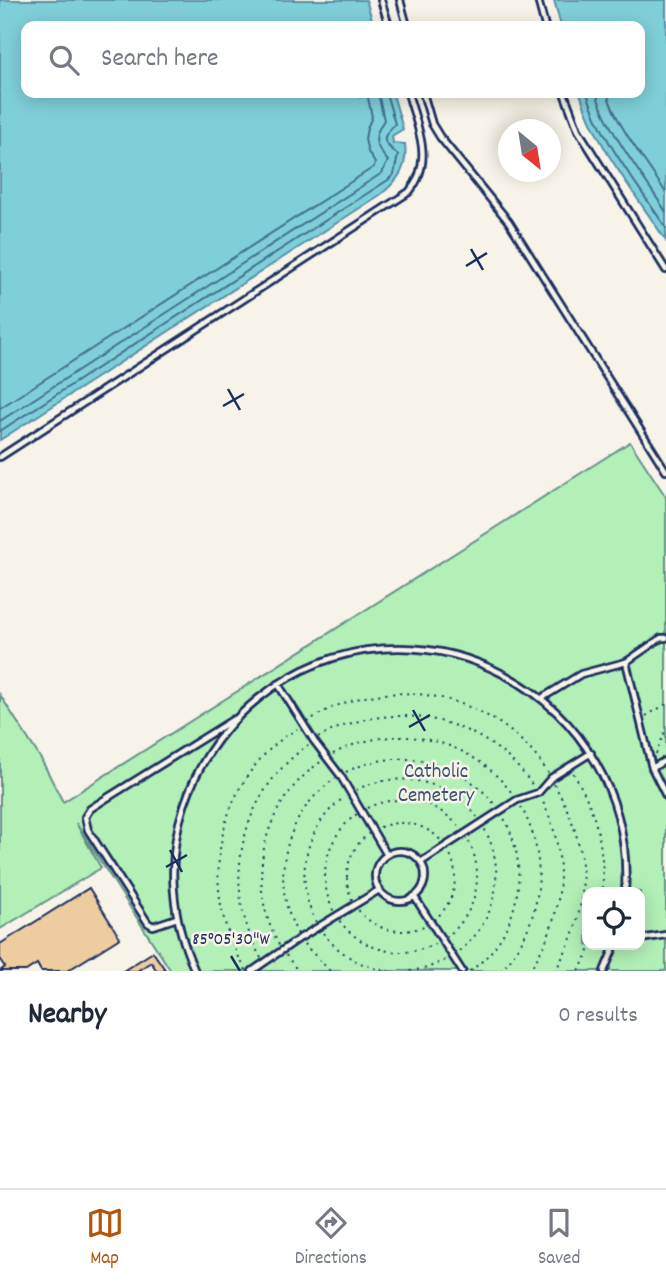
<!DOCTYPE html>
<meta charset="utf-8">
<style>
:root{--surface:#fff;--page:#f2f2f3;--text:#1f2937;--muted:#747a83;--line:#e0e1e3;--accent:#b45309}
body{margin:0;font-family:Dekko,sans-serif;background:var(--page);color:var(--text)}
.controls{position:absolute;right:21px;bottom:21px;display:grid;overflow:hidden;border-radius:14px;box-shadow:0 4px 18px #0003}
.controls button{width:63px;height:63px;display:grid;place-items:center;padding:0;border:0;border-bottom:2px solid var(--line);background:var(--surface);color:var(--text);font:35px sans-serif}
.compass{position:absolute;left:498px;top:119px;width:63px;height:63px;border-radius:50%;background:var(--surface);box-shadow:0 4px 18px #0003;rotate:150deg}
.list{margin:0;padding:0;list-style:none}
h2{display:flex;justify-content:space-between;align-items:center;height:91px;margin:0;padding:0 28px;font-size:30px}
h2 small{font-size:23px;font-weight:400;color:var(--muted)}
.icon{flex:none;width:38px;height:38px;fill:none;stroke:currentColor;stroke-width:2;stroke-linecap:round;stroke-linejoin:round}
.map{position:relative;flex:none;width:666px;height:971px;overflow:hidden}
.search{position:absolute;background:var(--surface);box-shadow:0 4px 18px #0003;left:21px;right:21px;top:21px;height:77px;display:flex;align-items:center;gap:18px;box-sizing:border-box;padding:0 24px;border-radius:14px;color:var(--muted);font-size:26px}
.sheet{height:217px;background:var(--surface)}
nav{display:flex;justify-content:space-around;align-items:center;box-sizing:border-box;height:98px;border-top:2px solid var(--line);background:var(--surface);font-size:19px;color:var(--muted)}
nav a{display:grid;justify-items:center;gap:4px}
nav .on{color:var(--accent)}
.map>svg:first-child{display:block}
.green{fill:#b2f0b7;stroke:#66908a;stroke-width:2;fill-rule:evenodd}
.water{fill:#7fcfd9;stroke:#578fa8;stroke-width:2}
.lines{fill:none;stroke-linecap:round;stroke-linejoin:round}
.shore{stroke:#436f8f;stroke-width:2}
.building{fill:#edcd9f;stroke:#1b2f5e;stroke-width:2}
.service-casing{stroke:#1b2f5e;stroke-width:10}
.path{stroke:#1b2f5e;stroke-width:2;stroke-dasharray:2 5;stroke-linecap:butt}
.service{stroke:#f7f3e8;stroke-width:4.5}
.ticks{fill:none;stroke:#1b2f5e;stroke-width:2.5}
.labels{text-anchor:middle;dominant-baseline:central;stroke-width:5;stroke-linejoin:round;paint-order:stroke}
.park-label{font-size:21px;fill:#395670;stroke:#f7f3e8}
.ticks-label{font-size:18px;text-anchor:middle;fill:#1b2f5e;stroke:#f7f3e8;stroke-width:5;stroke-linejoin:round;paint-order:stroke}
</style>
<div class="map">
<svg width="666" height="971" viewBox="0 0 666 971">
<rect width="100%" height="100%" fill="#f7f3e8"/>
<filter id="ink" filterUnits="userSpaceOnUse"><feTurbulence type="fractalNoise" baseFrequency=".0143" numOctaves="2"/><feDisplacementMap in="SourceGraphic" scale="14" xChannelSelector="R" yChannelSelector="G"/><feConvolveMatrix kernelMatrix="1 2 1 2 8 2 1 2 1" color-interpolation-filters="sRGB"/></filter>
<g filter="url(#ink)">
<path class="green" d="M 630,442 L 666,497 L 666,971 L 171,971 L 76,823 L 101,868 L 0,929 L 0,695 L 41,759 L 63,802 ZM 587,892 L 640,892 L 640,945 L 587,945 Z"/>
<path class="water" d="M 0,0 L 366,0 L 374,26 L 26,26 L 26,93 L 364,93 L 361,97 L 375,93 L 390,93 L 393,94 L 403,129 L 392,136 L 393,143 L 405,144 C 408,168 398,181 380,195 L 0,440 Z
M 554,0 L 666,0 L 666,241 C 636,194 596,147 580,93 L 640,93 L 640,26 L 561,26 Z"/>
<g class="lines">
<path class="shore" d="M 587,93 C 602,142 638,185 666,228
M 596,93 C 610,136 642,174 666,212
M 607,93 C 618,129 646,161 666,193
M 0,408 L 374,167 L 375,163 L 368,152 L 365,139 L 367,128 L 372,117 L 367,93
M 0,421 L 382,173 L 388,161 C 374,145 372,138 384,120 L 378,93
M 0,431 L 388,180 L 394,174 L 398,155 C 384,142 378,140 395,124 L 386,93"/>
</g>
<path class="building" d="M 89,888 L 120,938 L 67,971 L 41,971 L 37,964 L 26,971 L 0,971 L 5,967 L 0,960 L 0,944 Z
M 153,952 L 166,971 L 157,971 L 151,962 L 137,971 L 123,971 Z"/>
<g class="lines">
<defs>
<path id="service" d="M 381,0 L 389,26
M 400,0 L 407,26
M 538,0 L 545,26
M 423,93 L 432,124 L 440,137 L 509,222 L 666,471
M 564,93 L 578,130 L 666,270
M 0,457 L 409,192 C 435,161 417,127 408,93
M 626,662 L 652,768 L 666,796
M 278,684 L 314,741 L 340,775 L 387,855
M 542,698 L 581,674 L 626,662 L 661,638 L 666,638
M 652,768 L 666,760
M375 876a25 25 0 1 1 50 0a25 25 0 1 1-50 0Z
M 421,862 L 517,800 L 538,793 L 551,778 L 591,753
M 414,896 L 462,971
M 177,918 L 153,926 L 148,923 L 88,830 L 85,817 L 90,809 L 107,798 L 234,719
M 640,939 L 666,935
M 195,971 C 171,919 166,860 184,806 C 198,763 224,726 259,698 C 414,574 638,696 625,892
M 252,971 L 300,938 L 379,890
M 604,971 L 615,945"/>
</defs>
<use href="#service" class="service-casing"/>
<path class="path" d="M 646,716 L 666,704
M 307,722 C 385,668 498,693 548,773
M 318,738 C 391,695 486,717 533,786
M 333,754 C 395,720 473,738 514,796
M 656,754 L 666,729
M 346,772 C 398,746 460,759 495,805
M 573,773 C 597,811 604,848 603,892
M 554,784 C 591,848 593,906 555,971
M 356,790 C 397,769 449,780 477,817
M325 876a76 76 0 1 1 152 0a76 76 0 1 1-152 0Z
M347 877a54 54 0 1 1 108 0a54 54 0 1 1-108 0Z
M 316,922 C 293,879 305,825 345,797
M 323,933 C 340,955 362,967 389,971
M 298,934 C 268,880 285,812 336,778
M 304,944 L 330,971
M 279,945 C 244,881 262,802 322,761
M 459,951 C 497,922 507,869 484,828
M 286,955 L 298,971
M 261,958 C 219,886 240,793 308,745
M 246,970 C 238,956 231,942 226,926 C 204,854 230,768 297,729
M 410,971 L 427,968 L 448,959
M 470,971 C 519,936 533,867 502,815
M 501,971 C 542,925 551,861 521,807
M 529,971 C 565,919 570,856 542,800
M 579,971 L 592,945"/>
<use href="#service" class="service"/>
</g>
</g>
<path class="ticks" d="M 471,249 L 483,270M 466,266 L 487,253M 228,389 L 240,410M 223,406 L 244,394M 413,710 L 425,731M 409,727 L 430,715M 170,850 L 182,872M 166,867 L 187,855M 231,956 L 240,971"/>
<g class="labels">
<g class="park-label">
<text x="436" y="773">Catholic<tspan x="436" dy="24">Cemetery</tspan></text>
</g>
</g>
<g class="ticks-label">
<text x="231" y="944">85°05'30"W</text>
</g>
</svg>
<div class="controls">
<button><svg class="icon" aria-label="locate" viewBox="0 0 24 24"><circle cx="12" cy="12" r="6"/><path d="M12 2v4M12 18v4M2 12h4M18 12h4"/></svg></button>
</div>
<svg class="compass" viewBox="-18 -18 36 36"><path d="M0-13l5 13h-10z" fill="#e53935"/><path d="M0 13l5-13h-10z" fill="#747a83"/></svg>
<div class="search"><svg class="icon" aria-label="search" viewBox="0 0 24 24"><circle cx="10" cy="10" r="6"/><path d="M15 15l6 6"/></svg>Search here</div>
</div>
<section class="sheet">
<h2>Nearby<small>0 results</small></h2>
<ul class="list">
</ul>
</section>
<nav>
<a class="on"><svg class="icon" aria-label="map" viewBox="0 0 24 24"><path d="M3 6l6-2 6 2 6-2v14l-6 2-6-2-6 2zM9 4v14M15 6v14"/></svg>Map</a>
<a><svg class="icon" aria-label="directions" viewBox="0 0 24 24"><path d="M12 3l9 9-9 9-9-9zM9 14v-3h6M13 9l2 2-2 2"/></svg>Directions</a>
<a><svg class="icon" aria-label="saved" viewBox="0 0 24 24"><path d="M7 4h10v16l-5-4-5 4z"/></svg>Saved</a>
</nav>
